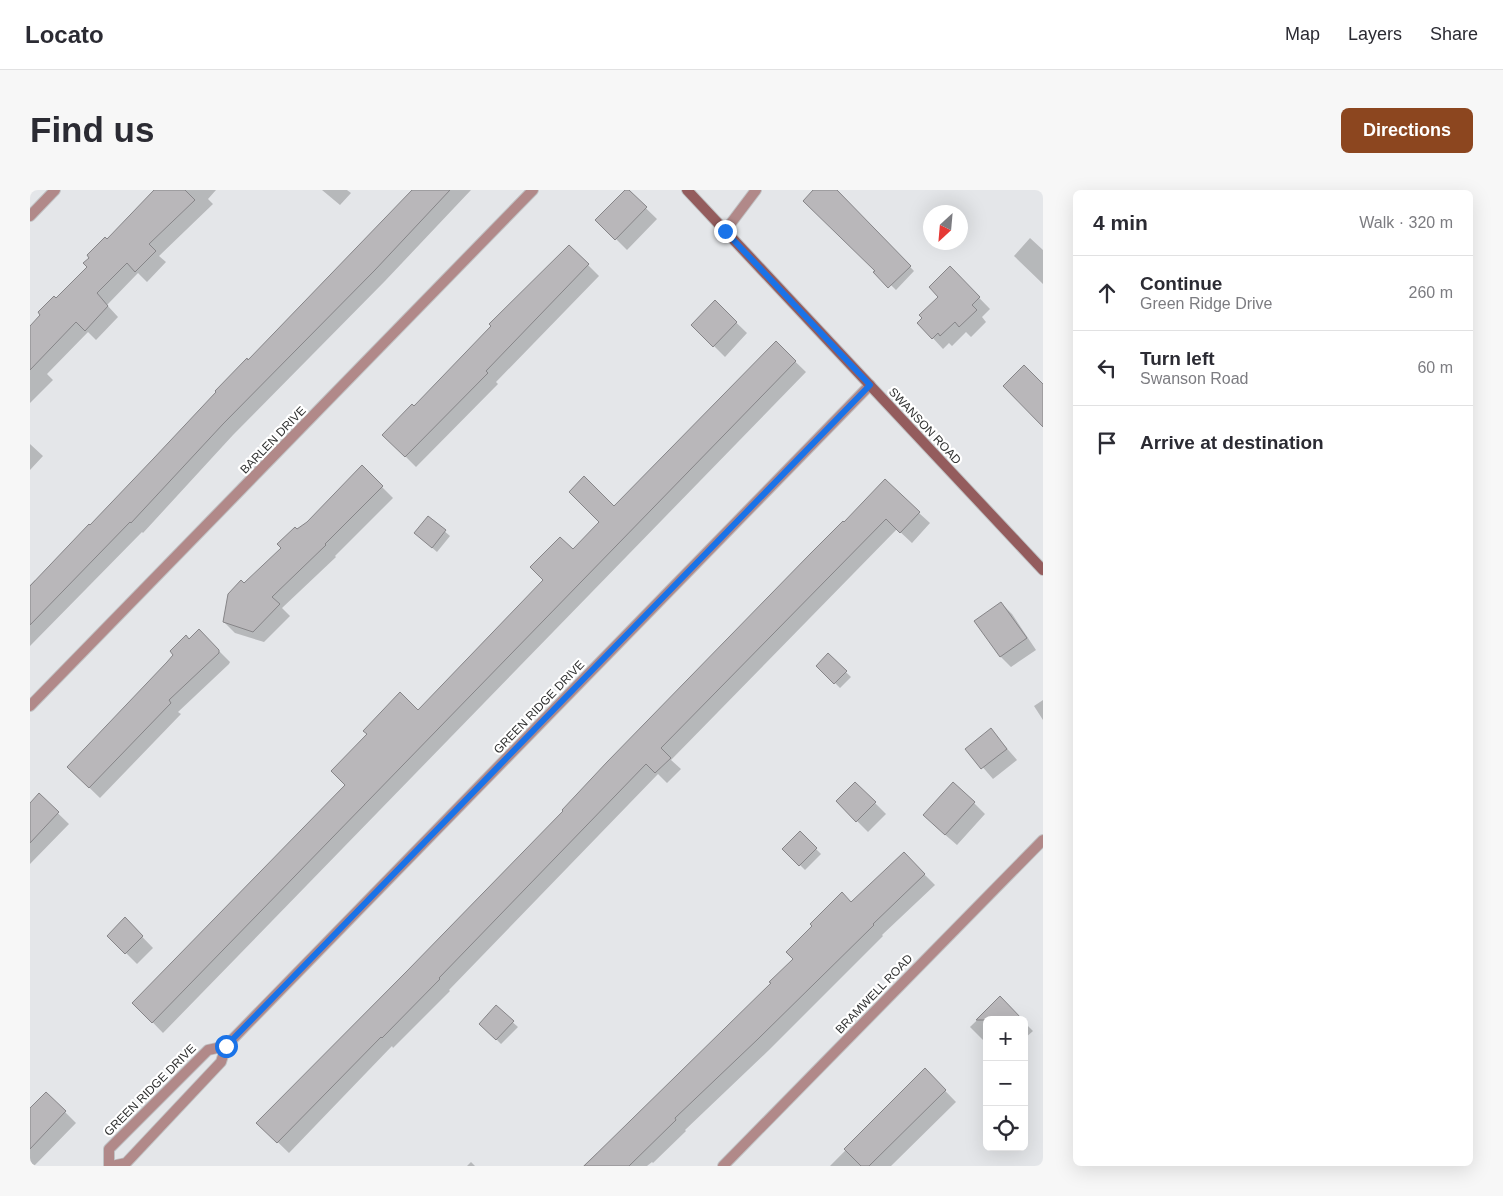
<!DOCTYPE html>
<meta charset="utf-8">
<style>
:root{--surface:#fff;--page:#f7f7f7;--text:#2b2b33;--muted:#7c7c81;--line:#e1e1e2;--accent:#8c461f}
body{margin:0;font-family:Arial,sans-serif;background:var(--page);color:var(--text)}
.controls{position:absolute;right:15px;bottom:15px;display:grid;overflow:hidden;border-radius:8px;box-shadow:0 5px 20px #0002}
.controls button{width:45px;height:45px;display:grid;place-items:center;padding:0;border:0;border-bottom:1px solid var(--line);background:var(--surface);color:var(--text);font:25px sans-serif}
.compass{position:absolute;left:893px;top:15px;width:45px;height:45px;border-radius:50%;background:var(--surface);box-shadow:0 5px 20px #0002;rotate:206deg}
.stop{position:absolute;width:15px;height:15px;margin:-11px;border:4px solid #1a73e8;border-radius:50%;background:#fff}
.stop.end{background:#1a73e8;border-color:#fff;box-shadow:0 1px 5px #0008}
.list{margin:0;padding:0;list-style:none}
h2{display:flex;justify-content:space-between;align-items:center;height:65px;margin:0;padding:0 20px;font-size:21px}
h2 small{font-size:16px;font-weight:400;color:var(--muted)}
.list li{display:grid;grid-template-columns:32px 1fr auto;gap:15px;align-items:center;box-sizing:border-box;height:75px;padding:0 20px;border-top:1px solid var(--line)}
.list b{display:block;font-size:19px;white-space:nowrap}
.list p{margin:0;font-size:16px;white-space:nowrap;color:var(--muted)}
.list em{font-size:16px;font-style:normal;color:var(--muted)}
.icon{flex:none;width:28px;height:28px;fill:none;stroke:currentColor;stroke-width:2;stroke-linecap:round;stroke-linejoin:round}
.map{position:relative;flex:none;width:1013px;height:976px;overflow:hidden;border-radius:8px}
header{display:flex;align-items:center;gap:30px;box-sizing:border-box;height:70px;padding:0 25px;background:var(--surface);border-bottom:1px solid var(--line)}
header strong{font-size:24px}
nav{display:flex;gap:28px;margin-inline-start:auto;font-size:18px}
.intro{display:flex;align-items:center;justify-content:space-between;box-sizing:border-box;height:120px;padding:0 30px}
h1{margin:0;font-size:35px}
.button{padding:12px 22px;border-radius:8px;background:var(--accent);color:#fff;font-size:18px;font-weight:700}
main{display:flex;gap:30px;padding:0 30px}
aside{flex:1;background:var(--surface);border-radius:8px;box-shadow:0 5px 20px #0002}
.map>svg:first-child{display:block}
.shadow{fill:#0003}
.building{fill:#b9b7ba;stroke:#868588}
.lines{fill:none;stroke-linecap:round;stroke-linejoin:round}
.street-casing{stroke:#c0c2c4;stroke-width:12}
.secondary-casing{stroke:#c0c2c4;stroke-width:12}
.street{stroke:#b18989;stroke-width:10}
.secondary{stroke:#945c5d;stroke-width:10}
.route{stroke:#1a73e8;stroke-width:6}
.labels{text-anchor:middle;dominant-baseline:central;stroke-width:4.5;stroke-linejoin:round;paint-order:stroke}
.street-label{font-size:12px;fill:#303131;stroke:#fff}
</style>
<header>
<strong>Locato</strong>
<nav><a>Map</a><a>Layers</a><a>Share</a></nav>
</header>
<div class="intro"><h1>Find us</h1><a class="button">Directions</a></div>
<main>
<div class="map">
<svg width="1013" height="976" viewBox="0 0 1013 976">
<rect width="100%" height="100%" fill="#e4e6e9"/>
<path class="shadow" d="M 126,0 L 186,0 L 178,9 L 183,14 L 129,66 L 136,72 L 117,92 L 108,83 L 77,115 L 88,127 L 66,150 L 58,142 L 17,184 L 23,190 L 0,213 L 0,151 L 26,109 L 59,77 L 77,51 Z
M 292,0 L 317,0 L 321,3 L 310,15 Z
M 383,0 L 441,0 L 355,91 L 203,245 L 113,343 L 112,342 L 0,456 L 0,395 L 5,390 L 6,392 Z
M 597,0 L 627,29 L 597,60 L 567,30 Z
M 785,0 L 806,0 L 884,81 L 866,100 L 775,11 Z
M 1000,48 L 1013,60 L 1013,94 L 984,66 Z
M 539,56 L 569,86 L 466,192 L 468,194 L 386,277 L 354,245 L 384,218 Z
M 920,78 L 960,119 L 952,127 L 956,132 L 941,147 L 936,142 L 922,156 L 919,153 L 913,159 L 889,133 L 910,107 Z
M 685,112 L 717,143 L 695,167 L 663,135 Z
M 746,153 L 776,182 L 133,843 L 104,813 Z
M 0,254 L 13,266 L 0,280 Z
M 332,277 L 363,308 L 305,366 L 306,367 L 252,418 L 260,426 L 234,452 L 205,443 L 194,432 L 252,358 Z
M 889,323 L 900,333 L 882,353 L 867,339 L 641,570 L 651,579 L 637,593 L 628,584 L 419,800 L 420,801 L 363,858 L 362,856 L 259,963 L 228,933 L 378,782 L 813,333 Z
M 399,328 L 420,346 L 407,362 L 391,348 Z
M 971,413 L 982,424 L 1006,460 L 981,477 L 970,466 Z
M 169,441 L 200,472 L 199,474 L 148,522 L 151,524 L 70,608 L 38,577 Z
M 798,465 L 821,487 L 810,498 L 788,476 Z
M 1013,510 L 1013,530 L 1004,516 Z
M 961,540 L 987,570 L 963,589 L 937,559 Z
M 825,593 L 856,624 L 838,642 L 807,611 Z
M 9,605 L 39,634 L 0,674 L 0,615 Z
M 944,613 L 955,624 L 927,655 L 905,636 Z
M 770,643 L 791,664 L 775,680 L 754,659 Z
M 874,664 L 905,695 L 852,745 L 853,746 L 739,860 L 655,940 L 656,941 L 623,973 L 622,972 L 617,976 L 553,976 L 567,963 L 568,963 Z
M 95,729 L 123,758 L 107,774 L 79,746 Z
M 970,808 L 957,830 L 957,854 L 940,837 Z
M 466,817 L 488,837 L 471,854 L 451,834 Z
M 994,832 L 1003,841 L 994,849 Z
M 895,880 L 926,912 L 861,976 L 800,976 Z
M 16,903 L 46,933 L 4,976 L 0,976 L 0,920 Z
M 441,972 L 445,976 L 437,976 Z"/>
<path class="building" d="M 124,0 L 155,0 L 165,10 L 119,54 L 126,61 L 105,82 L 97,73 L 67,103 L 78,116 L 55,141 L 46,132 L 0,180 L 0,136 L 10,125 L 8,122 L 24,106 L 26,108 L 57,77 L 53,73 L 59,68 L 57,65 L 75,47 L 77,49 Z
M 382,0 L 420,0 L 345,80 L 193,234 L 101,333 L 100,332 L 0,435 L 0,396 L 59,334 L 60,335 L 124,268 L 186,202 L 185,201 L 217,168 L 218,170 Z
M 595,0 L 599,0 L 617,17 L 585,50 L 565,30 Z
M 783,0 L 807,0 L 881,76 L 858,98 L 843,82 L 845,81 L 773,11 Z
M 539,55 L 559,74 L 456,181 L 458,183 L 375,267 L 352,245 L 382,214 L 384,216 L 461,136 L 459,134 Z
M 920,76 L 950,107 L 942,115 L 947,120 L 929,137 L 925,132 L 910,146 L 908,143 L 902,149 L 887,133 L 892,128 L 889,125 L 908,107 L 899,97 Z
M 685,110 L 707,132 L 683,157 L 661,135 Z
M 746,151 L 766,171 L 122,833 L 102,813 L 315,595 L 301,581 L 337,544 L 333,541 L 370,502 L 388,520 L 513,390 L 500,377 L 530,347 L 543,359 L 569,332 L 539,302 L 554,286 L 584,316 Z
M 994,175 L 1013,194 L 1013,237 L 973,196 Z
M 332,275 L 353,296 L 295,354 L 296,355 L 242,407 L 250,414 L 223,442 L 193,432 L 198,404 L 211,390 L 214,393 L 251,358 L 247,354 L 265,337 L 267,339 L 277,332 Z
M 855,289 L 890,322 L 870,343 L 856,329 L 631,558 L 641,568 L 625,583 L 616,574 L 409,788 L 410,789 L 352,848 L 351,847 L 247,953 L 226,933 L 377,781 L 533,621 L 532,620 L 577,572 L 780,364 L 813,331 L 814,332 Z
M 398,326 L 416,340 L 402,358 L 384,343 Z
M 971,412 L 997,448 L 970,467 L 944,431 Z
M 169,439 L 189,460 L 189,463 L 139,510 L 141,513 L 59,598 L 37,577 L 137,472 L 143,465 L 140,461 L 156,445 L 159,449 Z
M 798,463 L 817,481 L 804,494 L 786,476 Z
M 961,538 L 977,559 L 951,579 L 935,559 Z
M 825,592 L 846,612 L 826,632 L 806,611 Z
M 923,592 L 945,612 L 915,645 L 893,625 Z
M 9,603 L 29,622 L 0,653 L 0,613 Z
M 770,641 L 787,658 L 769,676 L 752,659 Z
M 874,662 L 895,684 L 843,734 L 844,735 L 728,849 L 645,928 L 646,930 L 599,976 L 554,976 L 741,793 L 739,792 L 763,769 L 756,762 L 782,736 L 780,734 L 812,702 L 821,712 Z
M 95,727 L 113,746 L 95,764 L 77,746 Z
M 970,806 L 993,830 L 946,830 Z
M 466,815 L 484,831 L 466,850 L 449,834 Z
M 895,878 L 916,900 L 839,976 L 831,976 L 814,959 Z
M 16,902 L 36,921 L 0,959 L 0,918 Z"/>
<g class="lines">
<defs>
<path id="street" d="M 0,26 L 25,0
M 695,41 L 726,0
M 0,516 L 503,0
M 79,976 L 79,959 L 178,860 L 196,856
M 82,976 L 96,973 L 191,872 L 196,856 L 840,195
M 693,976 L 1013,650"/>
<path id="secondary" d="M 657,0 L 1013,380"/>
</defs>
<use href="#street" class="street-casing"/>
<use href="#secondary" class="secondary-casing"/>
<use href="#street" class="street"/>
<use href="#secondary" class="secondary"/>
</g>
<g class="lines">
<path class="route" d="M 196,856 L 840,195 L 695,41"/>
</g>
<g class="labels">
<g class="street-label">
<text transform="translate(895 236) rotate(47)">SWANSON ROAD</text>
<text transform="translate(243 250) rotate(-46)">BARLEN DRIVE</text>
<text transform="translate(509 517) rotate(-46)">GREEN RIDGE DRIVE</text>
<text transform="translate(844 804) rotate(-46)">BRAMWELL ROAD</text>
<text transform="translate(120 900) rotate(-45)">GREEN RIDGE DRIVE</text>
</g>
</g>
</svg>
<div class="controls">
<button>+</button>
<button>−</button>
<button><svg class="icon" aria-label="locate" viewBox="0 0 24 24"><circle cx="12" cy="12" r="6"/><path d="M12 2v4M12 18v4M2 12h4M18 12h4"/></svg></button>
</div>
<svg class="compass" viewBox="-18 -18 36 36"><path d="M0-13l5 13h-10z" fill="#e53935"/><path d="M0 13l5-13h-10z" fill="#7c7c81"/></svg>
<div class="stop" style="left:196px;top:856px"></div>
<div class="stop end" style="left:695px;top:41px"></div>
</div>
<aside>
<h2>4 min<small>Walk · 320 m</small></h2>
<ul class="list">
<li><svg class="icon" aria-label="ahead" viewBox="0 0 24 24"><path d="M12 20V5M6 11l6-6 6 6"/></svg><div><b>Continue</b><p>Green Ridge Drive</p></div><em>260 m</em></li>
<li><svg class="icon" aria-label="left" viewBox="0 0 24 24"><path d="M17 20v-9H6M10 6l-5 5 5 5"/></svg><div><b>Turn left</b><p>Swanson Road</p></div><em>60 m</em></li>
<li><svg class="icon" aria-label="arrive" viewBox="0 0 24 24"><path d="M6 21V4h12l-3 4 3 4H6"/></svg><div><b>Arrive at destination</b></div></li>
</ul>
</aside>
</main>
